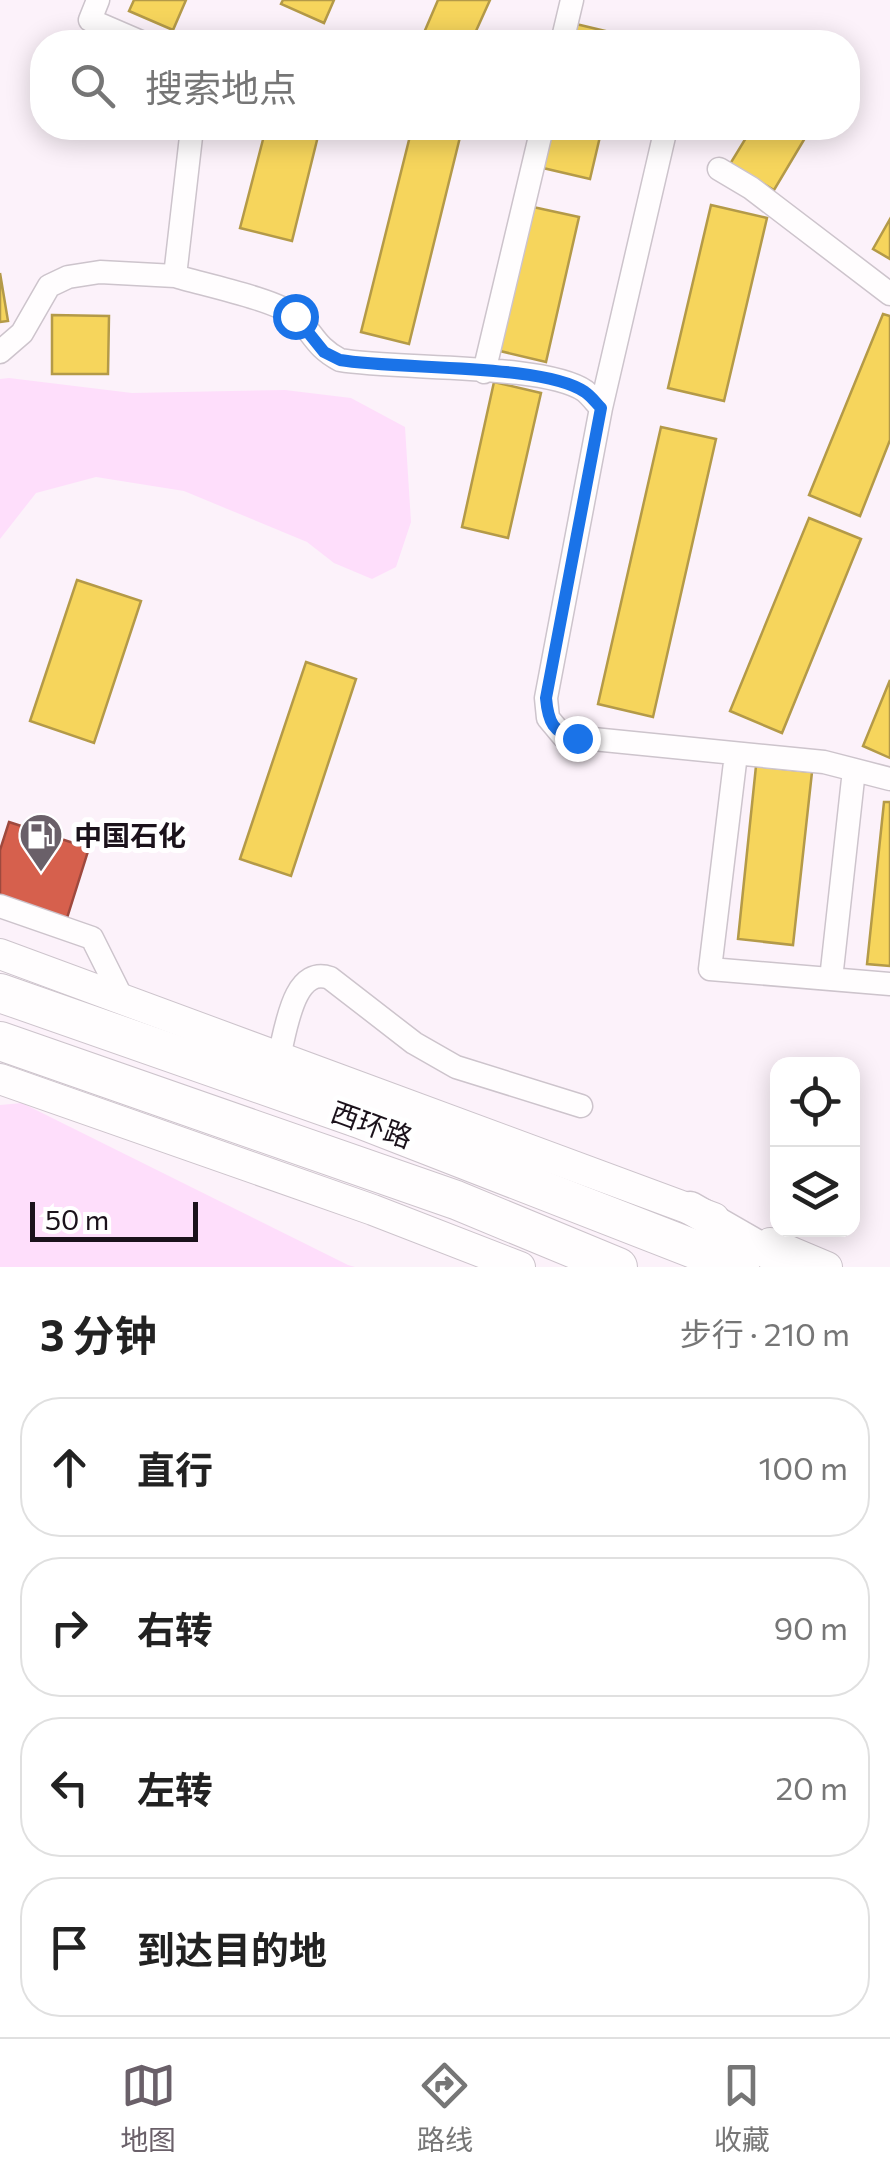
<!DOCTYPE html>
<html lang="zh">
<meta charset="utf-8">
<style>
:root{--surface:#fff;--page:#f2f2f2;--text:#222;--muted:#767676;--line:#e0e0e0;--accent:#6a6069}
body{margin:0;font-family:Commissioner,"Noto Sans SC",sans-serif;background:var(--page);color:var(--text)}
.controls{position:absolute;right:30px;bottom:30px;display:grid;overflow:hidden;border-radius:20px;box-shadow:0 5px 25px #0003}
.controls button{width:90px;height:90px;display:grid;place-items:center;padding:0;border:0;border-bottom:2px solid var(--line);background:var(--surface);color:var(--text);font:50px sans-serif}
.scale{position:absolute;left:30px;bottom:25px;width:168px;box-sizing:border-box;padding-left:10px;border:5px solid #1b121b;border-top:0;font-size:28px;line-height:35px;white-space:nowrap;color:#1b121b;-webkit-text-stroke:8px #fff;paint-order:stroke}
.stop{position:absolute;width:30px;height:30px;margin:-22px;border:8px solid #1a73e8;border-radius:50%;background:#fff}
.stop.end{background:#1a73e8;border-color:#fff;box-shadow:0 2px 10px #0008}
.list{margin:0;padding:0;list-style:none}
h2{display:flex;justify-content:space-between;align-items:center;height:130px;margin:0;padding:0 40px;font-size:42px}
h2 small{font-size:32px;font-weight:400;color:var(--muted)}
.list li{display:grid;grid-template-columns:65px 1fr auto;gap:30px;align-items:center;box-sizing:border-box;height:140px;margin:0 20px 20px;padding:0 20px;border:2px solid var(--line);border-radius:40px}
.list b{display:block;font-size:38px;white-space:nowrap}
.list em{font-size:32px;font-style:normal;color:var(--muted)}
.icon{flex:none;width:55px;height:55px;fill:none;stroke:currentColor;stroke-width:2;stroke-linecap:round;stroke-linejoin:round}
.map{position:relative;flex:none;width:890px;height:1267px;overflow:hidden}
.search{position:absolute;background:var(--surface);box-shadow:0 5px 25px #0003;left:30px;right:30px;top:30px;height:110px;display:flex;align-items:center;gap:25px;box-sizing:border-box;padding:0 35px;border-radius:40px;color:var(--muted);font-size:38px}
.sheet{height:770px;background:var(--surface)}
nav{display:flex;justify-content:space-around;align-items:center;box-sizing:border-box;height:140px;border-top:2px solid var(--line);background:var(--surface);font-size:28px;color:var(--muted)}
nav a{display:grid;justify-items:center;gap:5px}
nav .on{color:var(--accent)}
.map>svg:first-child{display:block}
.green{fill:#fedefb}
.homes{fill:#f6d55c;stroke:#b49a48;stroke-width:2.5}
.shops{fill:#d6604d;stroke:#9e493e;stroke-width:2.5}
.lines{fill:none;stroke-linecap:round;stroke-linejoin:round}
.minor-casing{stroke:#cdc4cc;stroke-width:25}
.tertiary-casing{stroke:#cdc4cc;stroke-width:32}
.secondary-casing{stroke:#cdc4cc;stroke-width:35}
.trunk-casing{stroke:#cdc4cc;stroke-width:40}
.minor{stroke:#fffdfe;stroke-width:22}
.tertiary{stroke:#fffdfe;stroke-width:30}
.secondary{stroke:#fffdfe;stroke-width:32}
.trunk{stroke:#fffdfe;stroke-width:38}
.route{stroke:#1a73e8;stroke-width:12}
.labels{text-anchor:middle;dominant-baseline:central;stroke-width:10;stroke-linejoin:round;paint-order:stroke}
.poi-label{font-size:28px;font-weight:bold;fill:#1b121b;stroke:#fff;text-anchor:start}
.street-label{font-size:28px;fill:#1b121b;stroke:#fff}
</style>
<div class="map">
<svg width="890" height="1267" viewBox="0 0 890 1267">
<rect width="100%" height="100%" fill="#fcf2fa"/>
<path class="green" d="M 9,378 L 132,393 L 285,390 L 351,398 L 405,427 L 411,522 L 396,567 L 372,579 L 334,563 L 307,542 L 184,491 L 96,477 L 36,493 L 0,539 L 0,379 Z
M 22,1103 L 348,1265 L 355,1267 L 0,1267 L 0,1105 Z"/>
<path class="homes" d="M 134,0 L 186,0 L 173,30 L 129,11 Z
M 283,0 L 334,0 L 324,23 L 281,4 Z
M 438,0 L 490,0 L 471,42 L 420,42 Z
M 576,24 L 622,35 L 621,42 L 572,42 Z
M 266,128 L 320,128 L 292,241 L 240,228 Z
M 412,128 L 438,128 L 461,133 L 409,344 L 361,332 Z
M 553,128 L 602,128 L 590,179 L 543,168 Z
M 752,128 L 811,128 L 774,190 L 730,164 Z
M 711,205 L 767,218 L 724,401 L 668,388 Z
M 533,207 L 579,217 L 546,362 L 500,351 Z
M 890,219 L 890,259 L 873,249 Z
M 0,273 L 8,321 L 0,322 Z
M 883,314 L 890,316 L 890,440 L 860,516 L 809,495 Z
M 52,315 L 109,316 L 108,374 L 52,374 Z
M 494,382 L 541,393 L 508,538 L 462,527 Z
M 661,427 L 716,439 L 653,717 L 598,704 Z
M 809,518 L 861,539 L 782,733 L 730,711 Z
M 77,580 L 141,601 L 94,743 L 30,721 Z
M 306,662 L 356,679 L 291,876 L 240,859 Z
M 890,680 L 890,758 L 863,746 Z
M 756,766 L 812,772 L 793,945 L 738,939 Z
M 884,802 L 890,802 L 890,966 L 867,964 Z"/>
<path class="shops" d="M 9,822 L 89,848 L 67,918 L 0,896 L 0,850 Z"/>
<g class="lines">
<defs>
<path id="minor" d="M 98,0 L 90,20 L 141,42
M 562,42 L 572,0
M 192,128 L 175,276 C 201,284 278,300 295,316 C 314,333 314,346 340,360 C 397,370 544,363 585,391 C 591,396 596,403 601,408
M 666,128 L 601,408 L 546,698 L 548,718 L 563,736 L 824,762 L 890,779
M 719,169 L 751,188 L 890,294
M 0,352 L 22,333 L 49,286 L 68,277 L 100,272 L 175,276
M 484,372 L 542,128
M 736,754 L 710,969 L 890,984
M 0,906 L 92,938 L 122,998
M 831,979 L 854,770
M 279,1056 C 286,1031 293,965 330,978 L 414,1043 L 456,1067 L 581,1106"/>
<path id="tertiary" d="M 0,954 L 714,1218
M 0,1079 L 373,1210 L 520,1267
M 770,1243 L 827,1267"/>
<path id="secondary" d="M 690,1208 L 793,1267"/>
<path id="trunk" d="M 0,993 L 360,1119 L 740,1267
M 0,1041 L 456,1200 L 618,1267"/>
</defs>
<use href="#minor" class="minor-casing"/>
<use href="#tertiary" class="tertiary-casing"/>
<use href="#secondary" class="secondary-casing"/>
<use href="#trunk" class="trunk-casing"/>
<use href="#minor" class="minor"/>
<use href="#tertiary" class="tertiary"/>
<use href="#secondary" class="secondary"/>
<use href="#trunk" class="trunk"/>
</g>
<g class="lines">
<path class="route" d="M 295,316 L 324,352 L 340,360 C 397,370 544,363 585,392 C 591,396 596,403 601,408 L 546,698 C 548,721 553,734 577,738"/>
</g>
<defs>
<symbol id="fuel-pin" viewBox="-11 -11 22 30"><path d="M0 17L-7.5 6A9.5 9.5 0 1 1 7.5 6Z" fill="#6a6069" stroke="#fff"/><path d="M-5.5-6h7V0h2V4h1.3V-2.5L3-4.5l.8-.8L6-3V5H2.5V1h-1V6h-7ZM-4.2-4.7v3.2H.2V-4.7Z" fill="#fff"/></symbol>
</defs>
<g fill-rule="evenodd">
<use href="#fuel-pin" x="16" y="810" width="50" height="68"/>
</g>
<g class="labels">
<g class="poi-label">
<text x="74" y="835">中国石化</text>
</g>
<g class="street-label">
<text transform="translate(372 1124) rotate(20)">西环路</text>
</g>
</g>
</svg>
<div class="controls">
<button><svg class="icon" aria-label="locate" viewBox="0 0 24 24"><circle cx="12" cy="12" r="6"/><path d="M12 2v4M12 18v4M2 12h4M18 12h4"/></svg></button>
<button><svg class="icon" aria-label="layers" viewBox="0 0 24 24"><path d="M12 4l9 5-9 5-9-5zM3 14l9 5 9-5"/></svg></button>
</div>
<div class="scale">50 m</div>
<div class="stop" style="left:295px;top:316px"></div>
<div class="stop end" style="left:577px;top:738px"></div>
<div class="search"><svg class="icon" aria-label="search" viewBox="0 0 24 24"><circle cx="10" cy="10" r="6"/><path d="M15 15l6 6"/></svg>搜索地点</div>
</div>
<section class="sheet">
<h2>3 分钟<small>步行 · 210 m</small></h2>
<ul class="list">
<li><svg class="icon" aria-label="ahead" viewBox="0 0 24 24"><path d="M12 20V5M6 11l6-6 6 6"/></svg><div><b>直行</b></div><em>100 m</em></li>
<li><svg class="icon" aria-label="right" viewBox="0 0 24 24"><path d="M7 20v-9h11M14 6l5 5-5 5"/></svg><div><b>右转</b></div><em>90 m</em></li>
<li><svg class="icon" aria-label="left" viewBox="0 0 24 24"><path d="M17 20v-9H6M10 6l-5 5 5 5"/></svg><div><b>左转</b></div><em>20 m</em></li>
<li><svg class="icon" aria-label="arrive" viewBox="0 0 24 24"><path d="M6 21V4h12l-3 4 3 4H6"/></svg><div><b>到达目的地</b></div></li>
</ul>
</section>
<nav>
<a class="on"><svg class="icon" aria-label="map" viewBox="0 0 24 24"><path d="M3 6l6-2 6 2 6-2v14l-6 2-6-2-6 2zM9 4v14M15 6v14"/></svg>地图</a>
<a><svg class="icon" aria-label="directions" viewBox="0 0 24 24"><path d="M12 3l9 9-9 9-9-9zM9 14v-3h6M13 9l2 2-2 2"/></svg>路线</a>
<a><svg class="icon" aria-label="saved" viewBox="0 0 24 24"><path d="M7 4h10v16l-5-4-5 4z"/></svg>收藏</a>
</nav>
